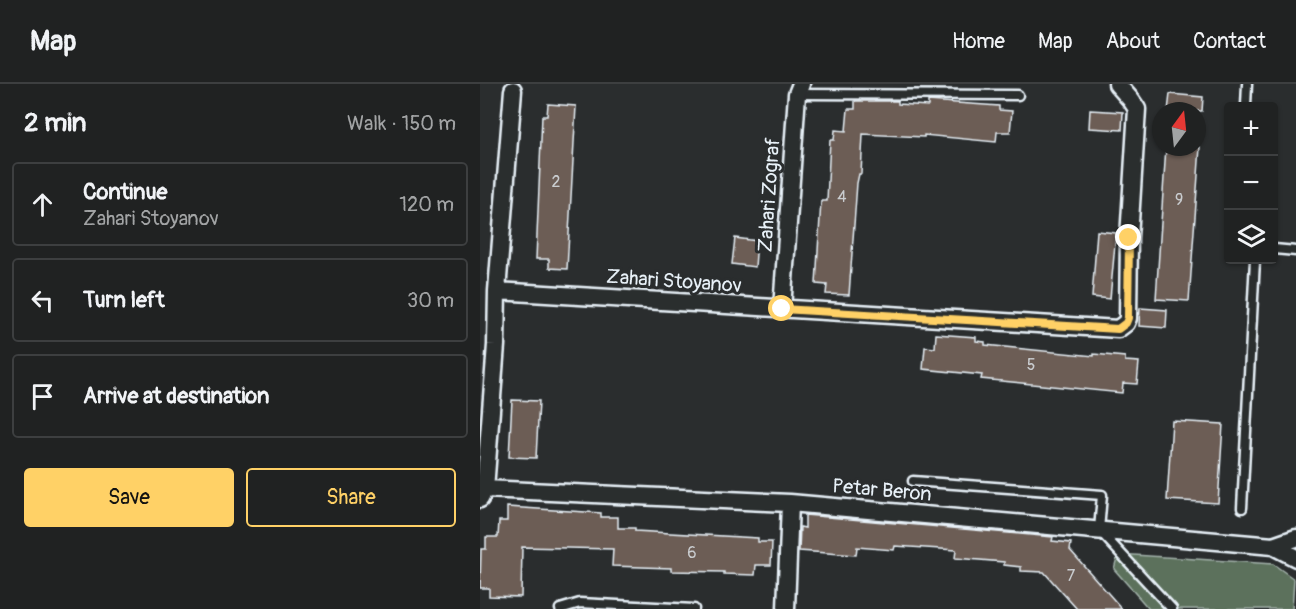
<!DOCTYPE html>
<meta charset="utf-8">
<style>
:root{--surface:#202222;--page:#2d2f2f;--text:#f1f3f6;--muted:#a2a4a5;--line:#3d3f40;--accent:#ffd166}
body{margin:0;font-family:Pangolin,sans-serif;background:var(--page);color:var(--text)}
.controls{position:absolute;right:18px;top:18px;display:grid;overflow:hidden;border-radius:6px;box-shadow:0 2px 4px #0004}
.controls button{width:54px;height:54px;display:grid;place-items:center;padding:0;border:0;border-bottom:2px solid var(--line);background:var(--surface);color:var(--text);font:30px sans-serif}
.compass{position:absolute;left:672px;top:18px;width:54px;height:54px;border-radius:50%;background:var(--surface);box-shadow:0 2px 4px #0004;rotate:15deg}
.stop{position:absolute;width:18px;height:18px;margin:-14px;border:4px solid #ffd166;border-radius:50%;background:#fff}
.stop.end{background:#ffd166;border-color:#fff;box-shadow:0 2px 6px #0008}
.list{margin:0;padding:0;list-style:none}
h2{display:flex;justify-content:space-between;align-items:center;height:78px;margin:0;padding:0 24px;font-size:26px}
h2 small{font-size:20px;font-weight:400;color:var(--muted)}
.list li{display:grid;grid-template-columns:39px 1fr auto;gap:18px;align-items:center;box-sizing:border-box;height:84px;margin:0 12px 12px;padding:0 12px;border:2px solid var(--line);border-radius:6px}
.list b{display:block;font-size:22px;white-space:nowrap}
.list p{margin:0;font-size:20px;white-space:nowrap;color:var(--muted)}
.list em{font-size:20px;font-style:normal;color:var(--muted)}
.actions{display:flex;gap:12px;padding:18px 24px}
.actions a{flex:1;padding:14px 0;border:2px solid var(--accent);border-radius:6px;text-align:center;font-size:21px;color:var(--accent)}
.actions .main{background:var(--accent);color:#111}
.icon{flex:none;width:33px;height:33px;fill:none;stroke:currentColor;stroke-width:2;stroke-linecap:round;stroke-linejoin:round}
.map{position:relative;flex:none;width:816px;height:525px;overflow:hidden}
header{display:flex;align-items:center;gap:36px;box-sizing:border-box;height:84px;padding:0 30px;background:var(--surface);border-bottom:2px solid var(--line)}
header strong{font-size:28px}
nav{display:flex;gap:33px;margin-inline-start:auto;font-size:21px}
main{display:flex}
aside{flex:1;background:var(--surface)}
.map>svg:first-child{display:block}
.green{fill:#5c715b;stroke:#a2b1aa;stroke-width:1.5}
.building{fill:#6c5d54;stroke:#e8f1f8;stroke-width:1.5}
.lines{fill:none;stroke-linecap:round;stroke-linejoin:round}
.lane-casing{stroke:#e8f1f8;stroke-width:13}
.street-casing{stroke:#e8f1f8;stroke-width:21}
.lane{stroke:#2a2d2e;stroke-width:8}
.street{stroke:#2a2d2e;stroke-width:16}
.route{stroke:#ffd166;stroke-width:8}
.labels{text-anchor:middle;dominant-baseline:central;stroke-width:6;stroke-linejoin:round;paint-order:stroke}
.number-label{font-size:16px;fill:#c9cccf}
.street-label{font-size:20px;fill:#e8f1f8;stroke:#2a2d2e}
</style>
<header>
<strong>Map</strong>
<nav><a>Home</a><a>Map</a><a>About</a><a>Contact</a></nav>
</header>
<main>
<aside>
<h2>2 min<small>Walk · 150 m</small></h2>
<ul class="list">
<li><svg class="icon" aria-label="ahead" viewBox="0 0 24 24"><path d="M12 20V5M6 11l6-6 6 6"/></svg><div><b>Continue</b><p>Zahari Stoyanov</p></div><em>120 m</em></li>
<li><svg class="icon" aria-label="left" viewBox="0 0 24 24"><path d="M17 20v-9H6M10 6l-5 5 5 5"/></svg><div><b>Turn left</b></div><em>30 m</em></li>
<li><svg class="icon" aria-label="arrive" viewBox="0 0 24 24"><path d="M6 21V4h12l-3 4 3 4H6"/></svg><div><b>Arrive at destination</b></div></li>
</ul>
<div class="actions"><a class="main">Save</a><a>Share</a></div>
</aside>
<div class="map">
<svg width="816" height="525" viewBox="0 0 816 525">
<rect width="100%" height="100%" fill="#2a2d2e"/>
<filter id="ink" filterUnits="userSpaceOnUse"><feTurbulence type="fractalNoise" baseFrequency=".0167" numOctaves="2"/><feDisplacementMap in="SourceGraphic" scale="12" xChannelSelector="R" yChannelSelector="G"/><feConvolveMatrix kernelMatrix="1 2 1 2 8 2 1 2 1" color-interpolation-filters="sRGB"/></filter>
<g filter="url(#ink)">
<path class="green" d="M 638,470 L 793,480 L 814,495 L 812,525 L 669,525 L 634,485 Z"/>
<path class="building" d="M 690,10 L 723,13 L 722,27 L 688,27 Z
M 375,17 L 418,17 L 418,20 L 448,22 L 448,17 L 519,22 L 519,26 L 532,27 L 530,48 L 517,48 L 516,58 L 444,51 L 444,53 L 383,50 L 381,90 L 379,90 L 377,99 L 369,211 L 346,210 L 347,201 L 336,200 L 341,117 L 347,117 L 350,56 L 354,56 L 355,46 L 366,47 L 368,25 L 375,25 Z
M 68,20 L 96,22 L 87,185 L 69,184 L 69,175 L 56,175 L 62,32 L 67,32 Z
M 610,26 L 643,28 L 642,46 L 609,44 Z
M 686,63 L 720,63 L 709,217 L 676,215 Z
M 617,147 L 636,149 L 630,215 L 612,213 Z
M 255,154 L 277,157 L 275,183 L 252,180 Z
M 660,224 L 687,226 L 686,244 L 659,242 Z
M 456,250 L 496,253 L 496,257 L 505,258 L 505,261 L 614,272 L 614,270 L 645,273 L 645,277 L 659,278 L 657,300 L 643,299 L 642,309 L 501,295 L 502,291 L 443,285 L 445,263 L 455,264 Z
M 32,316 L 59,317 L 56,374 L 29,373 Z
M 692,337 L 743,340 L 738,419 L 687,416 Z
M 27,423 L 121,429 L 121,433 L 138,433 L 138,444 L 155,444 L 155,447 L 278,454 L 278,458 L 292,458 L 291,481 L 276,481 L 275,491 L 244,490 L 244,488 L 191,487 L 191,484 L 132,482 L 133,465 L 42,463 L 41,513 L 9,512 L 9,504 L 0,504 L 1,465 L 6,465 L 6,453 L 18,453 L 19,437 L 27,437 Z
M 325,431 L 573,453 L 572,457 L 591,459 L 590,466 L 642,525 L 597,525 L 564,488 L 541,487 L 541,483 L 524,481 L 524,478 L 475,474 L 476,466 L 415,462 L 414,466 L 377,463 L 376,471 L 319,467 L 320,443 L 325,444 Z"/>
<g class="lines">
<defs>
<path id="lane" d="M 317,10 L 538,11
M 766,22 L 767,0
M 794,165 L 816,167
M 433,397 L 622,411 L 619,446 L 692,525
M 762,424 L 775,176
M 80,525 L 100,519 L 214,525"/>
<path id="street" d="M 17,207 L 33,6
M 302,225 L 317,10 L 321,0
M 5,405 L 310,419 L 793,462 L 816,474
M 0,415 L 5,405 L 16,261 L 17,207 L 638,245 L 646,239 L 648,234 L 649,154 L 657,25 L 651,16 L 637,0
M 793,462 L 816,454
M 306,525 L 310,419"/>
</defs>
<use href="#lane" class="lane-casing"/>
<use href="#street" class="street-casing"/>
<use href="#lane" class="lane"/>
<use href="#street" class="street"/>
</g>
</g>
<g class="lines" filter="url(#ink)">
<path class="route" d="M 302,225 L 638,245 L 646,239 L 648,234 L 649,154"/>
</g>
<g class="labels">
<g class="number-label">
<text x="76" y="98">2</text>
<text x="362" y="113">4</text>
<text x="699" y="116">9</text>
<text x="551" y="281">5</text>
<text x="212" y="469">6</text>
<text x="591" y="492">7</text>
</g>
<g class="street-label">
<text transform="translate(289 111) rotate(-86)">Zahari Zograf</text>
<text transform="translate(194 197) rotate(4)">Zahari Stoyanov</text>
<text transform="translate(402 406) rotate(5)">Petar Beron</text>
</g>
</g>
</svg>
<div class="controls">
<button>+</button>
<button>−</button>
<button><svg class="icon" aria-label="layers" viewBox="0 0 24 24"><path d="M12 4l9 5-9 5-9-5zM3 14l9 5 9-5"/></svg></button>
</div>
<svg class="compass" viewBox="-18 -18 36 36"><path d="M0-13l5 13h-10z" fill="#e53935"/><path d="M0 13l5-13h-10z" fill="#a2a4a5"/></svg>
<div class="stop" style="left:302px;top:225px"></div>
<div class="stop end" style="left:649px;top:154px"></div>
</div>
</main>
